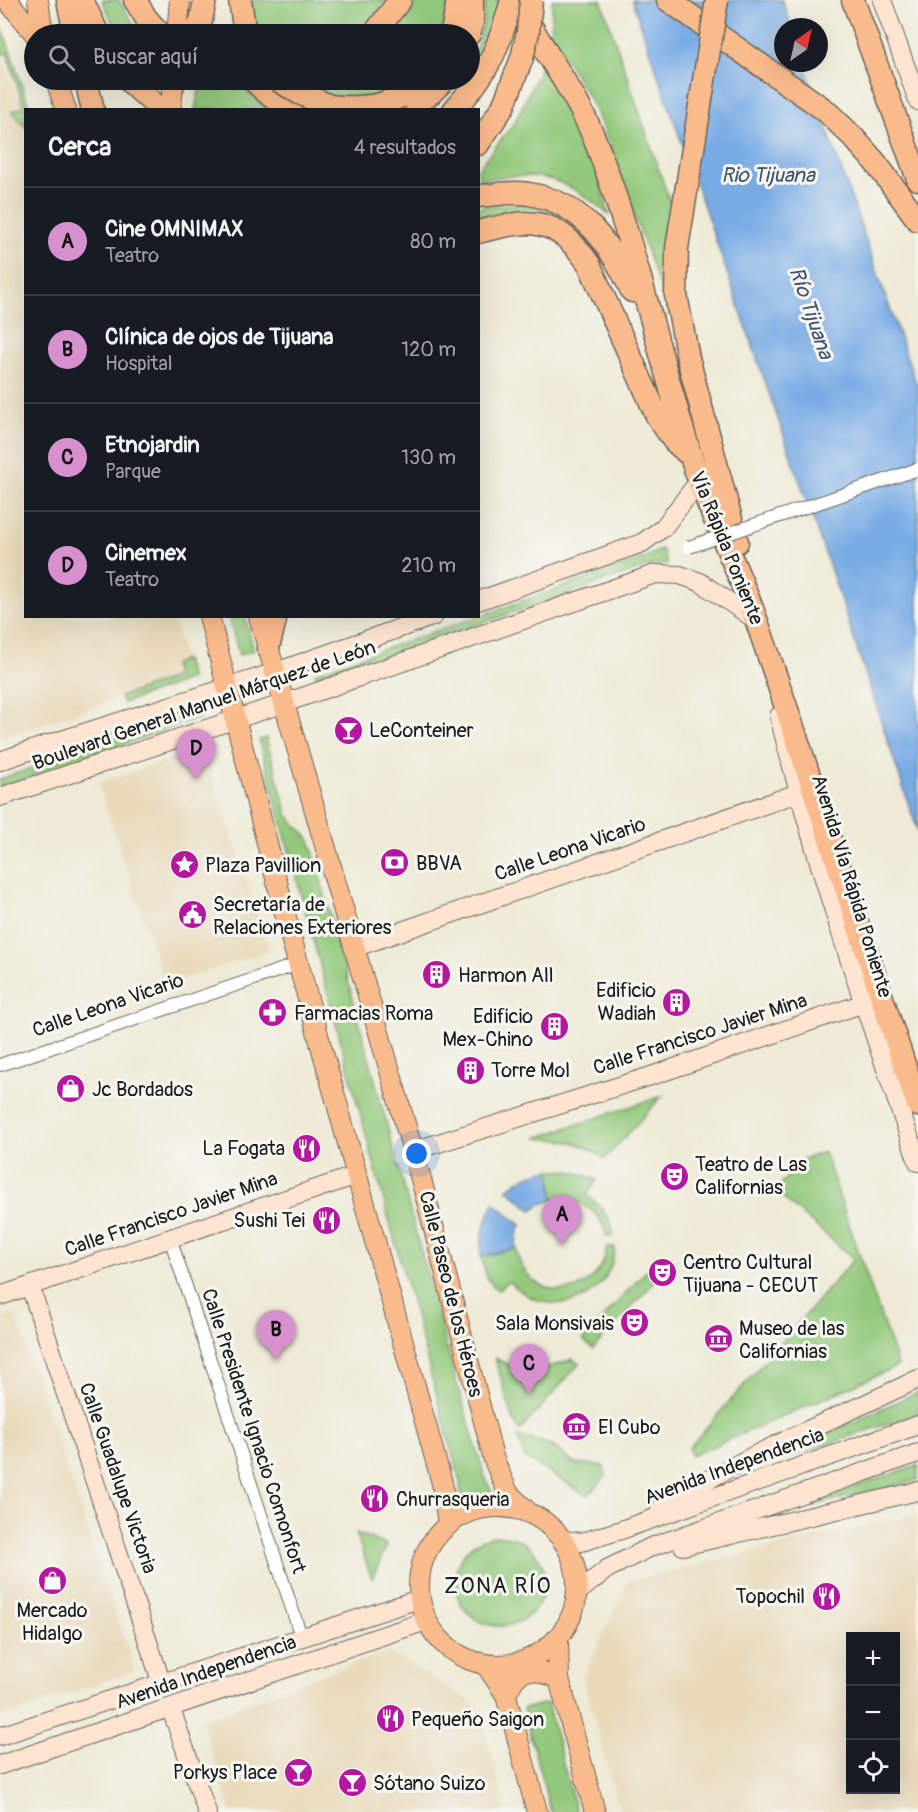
<!DOCTYPE html>
<html lang="es">
<meta charset="utf-8">
<style>
:root{--surface:#171b24;--page:#242831;--text:#f1f3f6;--muted:#9ea1a6;--line:#363941;--accent:#d690ce}
body{margin:0;font-family:Pangolin,sans-serif;background:var(--page);color:var(--text)}
.controls{position:absolute;right:18px;bottom:18px;display:grid;overflow:hidden;border-radius:0px;box-shadow:0 6px 24px #0002}
.controls button{width:54px;height:54px;display:grid;place-items:center;padding:0;border:0;border-bottom:2px solid var(--line);background:var(--surface);color:var(--text);font:30px sans-serif}
.compass{position:absolute;left:774px;top:18px;width:54px;height:54px;border-radius:50%;background:var(--surface);box-shadow:0 6px 24px #0002;rotate:34deg}
.you{position:absolute;left:417px;top:1154px;width:21px;height:21px;margin:-15px;border:4px solid #fff;border-radius:50%;background:#1a73e8;box-shadow:0 0 0 9px #1a73e833}
.badge{display:grid;place-items:center;width:39px;height:39px;border-radius:50%;background:var(--accent);color:#111;font-size:20px;font-weight:700}
.pin{position:absolute;translate:-50% -50px;filter:drop-shadow(0 2px 3px #0008)}
.pin::after{content:'';position:absolute;top:32px;width:21px;height:18px;background:inherit;clip-path:polygon(0 0,100% 0,50% 100%)}
.list{margin:0;padding:0;list-style:none}
h2{display:flex;justify-content:space-between;align-items:center;height:78px;margin:0;padding:0 24px;font-size:26px}
h2 small{font-size:20px;font-weight:400;color:var(--muted)}
.list li{display:grid;grid-template-columns:39px 1fr auto;gap:18px;align-items:center;box-sizing:border-box;height:108px;padding:0 24px;border-top:2px solid var(--line)}
.list b{display:block;font-size:22px;white-space:nowrap}
.list p{margin:0;font-size:20px;white-space:nowrap;color:var(--muted)}
.list em{font-size:20px;font-style:normal;color:var(--muted)}
.icon{flex:none;width:33px;height:33px;fill:none;stroke:currentColor;stroke-width:2;stroke-linecap:round;stroke-linejoin:round}
.map{position:relative;flex:none;width:918px;height:1812px;overflow:hidden}
.search{position:absolute;background:var(--surface);box-shadow:0 6px 24px #0002;left:24px;top:24px;width:456px;height:66px;display:flex;align-items:center;gap:15px;box-sizing:border-box;padding:0 21px;border-radius:33px;color:var(--muted);font-size:22px}
.panel{position:absolute;background:var(--surface);box-shadow:0 6px 24px #0002;left:24px;top:108px;width:456px;height:510px;border-radius:0px}
.map>svg:first-child{display:block}
.built{fill:#e8d9ba;fill-rule:evenodd}
.green{fill:#93c97b;stroke:#58724c;stroke-width:1.5}
.water{fill:#78abe4;stroke:#4a6480;stroke-width:1.5}
.lines{fill:none;stroke-linecap:round;stroke-linejoin:round}
.street-casing{stroke:#66645d;stroke-width:14}
.secondary-casing{stroke:#66645d;stroke-width:20}
.primary-casing{stroke:#66645d;stroke-width:22}
.highway-casing{stroke:#66645d;stroke-width:25}
.street{stroke:#fff;stroke-width:12}
.secondary{stroke:#fde4d1;stroke-width:18}
.primary{stroke:#fabb8c;stroke-width:20}
.highway{stroke:#fabb8c;stroke-width:22}
.street-bridge-casing{stroke:#66645d;stroke-width:14;stroke-linecap:butt}
.highway-bridge-casing{stroke:#66645d;stroke-width:25;stroke-linecap:butt}
.street-bridge{stroke:#fff;stroke-width:12}
.highway-bridge{stroke:#fabb8c;stroke-width:22}
.labels{text-anchor:middle;dominant-baseline:central;stroke-width:6;stroke-linejoin:round;paint-order:stroke}
.street-label{font-size:20px;fill:#1c1c1c;stroke:#f6f6f2}
.poi-label{font-size:20px;fill:#1c1c1c;stroke:#f6f6f2;text-anchor:start}
.water-label{font-size:21px;font-style:italic;fill:#41556c;stroke:#f6f6f2}
.quarter-label{font-size:22px;letter-spacing:1.5px;fill:#1c1c1c;stroke:#f6f6f2}
</style>
<div class="map">
<svg width="918" height="1812" viewBox="0 0 918 1812">
<rect width="100%" height="100%" fill="#f6f6f2"/>
<filter id="ink" filterUnits="userSpaceOnUse"><feTurbulence type="fractalNoise" baseFrequency=".0167" numOctaves="2"/><feDisplacementMap in="SourceGraphic" scale="12" xChannelSelector="R" yChannelSelector="G"/><feConvolveMatrix kernelMatrix="1 2 1 2 8 2 1 2 1" color-interpolation-filters="sRGB"/></filter>
<filter id="wash" filterUnits="userSpaceOnUse"><feTurbulence type="fractalNoise" baseFrequency=".008" numOctaves="4" result="noise"/><feDisplacementMap in="SourceGraphic" scale="24" xChannelSelector="R" yChannelSelector="G"/><feGaussianBlur stdDeviation="1.35" result="paint"/><feColorMatrix in="noise" values="0 0 0 0 0 0 0 0 0 0 0 0 0 0 0 0 0 1.4 0 .05"/><feComposite in="paint" operator="in"/></filter>
<g filter="url(#wash)">
<rect width="100%" height="100%" fill="#eeead6"/>
<path class="built" d="M 0,51 L 26,115 L 26,616 L 173,617 L 189,673 L 0,739 Z
M 203,748 L 270,951 L 165,984 L 98,783 Z
M 15,1313 L 135,1671 L 0,1718 L 0,1319 Z
M 918,1513 L 918,1812 L 620,1812 L 583,1678 L 627,1582 ZM 896,1636 L 896,1790 L 850,1790 L 850,1636 Z
M 389,1652 L 478,1706 L 507,1812 L 231,1812 L 202,1721 L 324,1674 Z"/>
<path class="green" d="M 102,0 L 119,0 L 133,23 L 144,34 L 118,34 Z
M 251,0 L 386,0 L 362,30 L 357,34 L 258,34 L 254,25 Z
M 417,0 L 449,0 L 442,34 L 394,34 L 413,8 Z
M 485,0 L 499,0 L 494,30 L 470,79 L 470,61 L 476,48 L 483,23 Z
M 552,0 L 601,0 L 674,214 L 665,225 L 670,316 L 602,125 L 589,98 L 551,35 Z
M 0,27 L 4,33 L 30,109 L 26,110 L 25,127 L 12,111 L 24,107 L 7,53 L 0,54 C 3,43 0,39 0,27 Z
M 541,67 C 556,89 572,111 583,135 C 594,161 602,188 609,215 C 564,176 538,170 479,180 L 478,169 L 515,122 Z
M 201,80 L 208,80 L 227,87 L 245,89 L 267,109 L 195,109 Z
M 327,80 L 410,80 L 388,93 L 341,101 L 305,89 Z
M 516,204 C 562,205 583,216 603,257 C 568,206 536,202 479,218 L 479,207 Z
M 662,549 L 667,564 L 649,566 L 318,679 L 315,673 L 606,572 L 646,557 Z
M 229,617 L 245,617 L 254,650 L 239,655 Z
M 185,660 L 191,679 L 123,703 L 120,697 L 176,677 L 173,664 Z
M 198,709 L 200,718 L 0,787 L 0,779 Z
M 266,738 L 288,816 L 310,840 L 456,1381 L 485,1477 L 493,1495 L 477,1498 L 462,1504 L 460,1483 L 434,1385 L 259,740 Z
M 662,1096 L 605,1159 C 582,1141 565,1140 536,1138 Z
M 824,1152 L 898,1366 L 691,1456 L 689,1448 L 854,1259 L 775,1191 L 802,1160 Z
M 550,1170 C 567,1169 581,1173 597,1180 L 587,1195 C 600,1205 611,1217 614,1235 L 606,1236 C 602,1211 578,1197 554,1200 Z
M 607,1247 L 615,1247 C 610,1305 547,1322 509,1281 L 498,1290 L 487,1279 L 481,1257 L 516,1248 C 525,1305 599,1304 607,1247 Z
M 647,1270 L 657,1279 L 593,1349 L 583,1340 Z
M 495,1358 C 522,1374 544,1371 573,1359 L 579,1364 L 520,1431 L 513,1419 Z
M 918,1392 L 918,1414 L 763,1465 L 762,1463 Z
M 518,1437 L 522,1437 C 532,1440 546,1442 555,1448 C 562,1452 566,1459 574,1463 C 584,1467 594,1462 603,1466 L 606,1476 L 587,1496 L 524,1457 Z
M 918,1465 L 918,1480 L 782,1513 L 782,1511 Z
M 356,1533 L 387,1545 L 372,1579 Z
M455 1581a45 45 0 1 1 90 0a45 45 0 1 1-90 0Z
M 547,1703 L 576,1812 L 551,1812 L 523,1709 Z"/>
<path class="water" d="M 632,0 L 782,0 L 792,27 L 783,27 L 783,63 L 804,63 L 918,389 L 918,832 L 836,585 Z
M 550,1170 L 554,1200 L 539,1205 L 532,1210 L 507,1189 C 520,1179 533,1172 550,1170 Z
M 494,1203 L 521,1225 L 517,1234 L 516,1248 L 481,1257 C 480,1236 485,1222 494,1203 Z"/>
</g>
<g filter="url(#ink)">
<g class="lines">
<defs>
<path id="street" d="M 0,1065 L 298,964
M 170,1238 L 301,1636"/>
<path id="secondary" d="M 882,0 L 918,101
M 478,601 L 642,543 L 663,528 L 699,481
M 779,716 C 816,867 867,1015 918,1162
M 0,761 L 55,742 L 276,672 L 434,616
M 0,797 L 285,703 L 655,574 L 680,575 L 700,582 L 756,620 L 757,625
M 356,947 L 798,793
M 413,1151 L 654,1075 L 864,1003
M 30,1286 L 162,1684
M 0,1296 L 357,1175
M 660,1509 C 740,1456 831,1421 918,1379
M 563,1540 L 582,1542 L 621,1530 L 918,1425
M 683,1546 L 918,1491
M 578,1592 L 607,1569 L 651,1547 L 918,1453
M 171,1709 L 207,1812
M 0,1736 L 419,1599
M 0,1765 L 426,1621"/>
<path id="primary" d="M 7,0 L 35,34
M 38,0 L 43,34
M 177,34 L 180,0
M 56,80 L 66,110
M 171,110 L 173,80
M 209,616 L 292,941 L 442,1483 L 448,1524
M 259,616 L 421,1179 L 494,1460 L 508,1493 L 529,1513
M419 1586a79 79 0 1 1 158 0a79 79 0 1 1-158 0Z
M 558,1639 L 559,1679 L 595,1812
M 486,1665 L 506,1695 L 537,1812
M 506,1695 C 518,1664 532,1667 559,1679"/>
<path id="highway" d="M 68,0 L 75,34
M 82,0 L 98,34
M 135,0 L 146,18 L 160,34
M 240,0 L 245,34
M 517,0 C 540,48 575,90 595,140 C 636,244 658,356 693,463 C 711,517 738,568 757,622 C 813,782 863,945 918,1105
M 668,0 L 825,110 L 852,136 L 875,162 L 918,220
M 853,0 L 918,179
M 195,34 L 201,21 L 205,0
M 374,34 L 400,0
M 452,34 L 458,0
M 469,34 L 472,23 L 472,0
M 86,80 L 93,110
M 128,80 L 161,110
M 253,80 L 267,93 L 290,110
M 173,85 L 175,80
M 416,104 L 431,93 L 444,80
M 330,106 C 367,110 395,106 424,80
M 454,110 C 489,71 498,50 512,0
M 478,144 L 503,107 L 522,58
M 478,196 C 495,195 513,191 529,194 C 583,202 611,246 632,291
M 478,232 C 532,218 555,216 589,264 L 657,416 L 674,441 L 686,452
M 676,295 L 688,358 L 737,542
M 268,648 L 276,616"/>
</defs>
<use href="#street" class="street-casing"/>
<use href="#secondary" class="secondary-casing"/>
<use href="#primary" class="primary-casing"/>
<use href="#highway" class="highway-casing"/>
<use href="#street" class="street"/>
<use href="#secondary" class="secondary"/>
<use href="#primary" class="primary"/>
<use href="#highway" class="highway"/>
<defs>
<path id="street-bridge" d="M 689,547 L 918,469"/>
<path id="highway-bridge" d="M 522,58 L 528,32 L 531,0
M 278,80 L 299,93 L 330,106
M 676,295 L 677,248 L 717,0"/>
</defs>
<use href="#street-bridge" class="street-bridge-casing"/>
<use href="#highway-bridge" class="highway-bridge-casing"/>
<use href="#street-bridge" class="street-bridge"/>
<use href="#highway-bridge" class="highway-bridge"/>
</g>
</g>
<defs>
<symbol id="bar-disc" viewBox="-11 -11 22 22"><circle r="9.5" fill="#b5179e" stroke="#f6f6f2"/><path d="M-6-5H6L.8 .8V4.5H3.5V6h-7V4.5H-.8V.8Z" fill="#fff"/></symbol>
<symbol id="bank-disc" viewBox="-11 -11 22 22"><circle r="9.5" fill="#b5179e" stroke="#f6f6f2"/><path d="M-6-4H6V4H-6ZM0-2.3a2.3 2.3 0 1 0 0 4.6a2.3 2.3 0 1 0 0-4.6Z" fill="#fff"/></symbol>
<symbol id="sight-disc" viewBox="-11 -11 22 22"><circle r="9.5" fill="#b5179e" stroke="#f6f6f2"/><path d="M0-6L1.8-2.2L6-1.7L2.9 1.2L3.7 5.4L0 3.3L-3.7 5.4L-2.9 1.2L-6-1.7L-1.8-2.2Z" fill="#fff"/></symbol>
<symbol id="civic-disc" viewBox="-11 -11 22 22"><circle r="9.5" fill="#b5179e" stroke="#f6f6f2"/><path d="M-.6-6.5H3V-4.5H.6V-3L4-1V1h2V6H-6V1h2V-1L-.6-3ZM-1.2 2.5V6h2.4V2.5Z" fill="#fff"/></symbol>
<symbol id="building-disc" viewBox="-11 -11 22 22"><circle r="9.5" fill="#b5179e" stroke="#f6f6f2"/><path d="M-4-6H4V6H1V3H-1V6H-4ZM-2.5-4.3h1.7v1.8h-1.7ZM.8-4.3h1.7v1.8H.8ZM-2.5-1h1.7V.8h-1.7ZM.8-1h1.7V.8H.8Z" fill="#fff"/></symbol>
<symbol id="pharmacy-disc" viewBox="-11 -11 22 22"><circle r="9.5" fill="#b5179e" stroke="#f6f6f2"/><path d="M-2-6h4v4h4v4h-4v4h-4v-4h-4v-4h4Z" fill="#fff"/></symbol>
<symbol id="shop-disc" viewBox="-11 -11 22 22"><circle r="9.5" fill="#b5179e" stroke="#f6f6f2"/><path d="M-5-2.5h2.3a2.7 3.5 0 0 1 5.4 0H5L5.5 6h-11ZM-1.5-2.5h3a1.5 2.3 0 0 0-3 0Z" fill="#fff"/></symbol>
<symbol id="restaurant-disc" viewBox="-11 -11 22 22"><circle r="9.5" fill="#b5179e" stroke="#f6f6f2"/><path d="M-5-6h1v4h1v-4h1v4h1v-4h1v5L-1.5 .5V6h-2V.5L-5-1ZM5-6V6H3V1.5H1.5Q1.5-4 5-6Z" fill="#fff"/></symbol>
<symbol id="theatre-disc" viewBox="-11 -11 22 22"><circle r="9.5" fill="#b5179e" stroke="#f6f6f2"/><path d="M-5-5.5Q0-4 5-5.5V0Q5 5 0 6Q-5 5-5 0ZM-3.3-2.5H-1v1.5H-3.3ZM1-2.5H3.3v1.5H1ZM-2.8 1Q0 5.5 2.8 1Z" fill="#fff"/></symbol>
<symbol id="museum-disc" viewBox="-11 -11 22 22"><circle r="9.5" fill="#b5179e" stroke="#f6f6f2"/><path d="M0-6L6-3V-2H-6V-3ZM-5-1h2V3h-2ZM-1-1h2V3h-2ZM3-1h2V3H3ZM-6 4H6V6H-6Z" fill="#fff"/></symbol>
</defs>
<g fill-rule="evenodd">
<use href="#bar-disc" x="332" y="714" width="33" height="33"/>
<use href="#bank-disc" x="378" y="846" width="33" height="33"/>
<use href="#sight-disc" x="168" y="848" width="33" height="33"/>
<use href="#civic-disc" x="176" y="898" width="33" height="33"/>
<use href="#building-disc" x="420" y="958" width="33" height="33"/>
<use href="#building-disc" x="660" y="986" width="33" height="33"/>
<use href="#pharmacy-disc" x="256" y="996" width="33" height="33"/>
<use href="#building-disc" x="538" y="1010" width="33" height="33"/>
<use href="#building-disc" x="454" y="1054" width="33" height="33"/>
<use href="#shop-disc" x="54" y="1072" width="33" height="33"/>
<use href="#restaurant-disc" x="290" y="1132" width="33" height="33"/>
<use href="#theatre-disc" x="658" y="1160" width="33" height="33"/>
<use href="#restaurant-disc" x="310" y="1204" width="33" height="33"/>
<use href="#theatre-disc" x="646" y="1256" width="33" height="33"/>
<use href="#theatre-disc" x="618" y="1306" width="33" height="33"/>
<use href="#museum-disc" x="702" y="1322" width="33" height="33"/>
<use href="#museum-disc" x="560" y="1410" width="33" height="33"/>
<use href="#restaurant-disc" x="358" y="1482" width="33" height="33"/>
<use href="#shop-disc" x="36" y="1564" width="33" height="33"/>
<use href="#restaurant-disc" x="810" y="1580" width="33" height="33"/>
<use href="#restaurant-disc" x="374" y="1702" width="33" height="33"/>
<use href="#bar-disc" x="282" y="1756" width="33" height="33"/>
<use href="#bar-disc" x="336" y="1766" width="33" height="33"/>
</g>
<g class="labels">
<g class="street-label">
<text transform="translate(727 548) rotate(68)">Vía Rápida Poniente</text>
<text transform="translate(204 705) rotate(-19)">Boulevard General Manuel Márquez de León</text>
<text transform="translate(570 849) rotate(-19)">Calle Leona Vicario</text>
<text transform="translate(852 886) rotate(73)">Avenida Vía Rápida Poniente</text>
<text transform="translate(108 1005) rotate(-19)">Calle Leona Vicario</text>
<text transform="translate(700 1034) rotate(-18)">Calle Francisco Javier Mina</text>
<text transform="translate(171 1214) rotate(-19)">Calle Francisco Javier Mina</text>
<text transform="translate(451 1294) rotate(76)">Calle Paseo de los Héroes</text>
<text transform="translate(254 1431) rotate(72)">Calle Presidente Ignacio Comonfort</text>
<text transform="translate(734 1466) rotate(-20)">Avenida Independencia</text>
<text transform="translate(118 1478) rotate(71)">Calle Guadalupe Victoria</text>
<text transform="translate(206 1672) rotate(-19)">Avenida Independencia</text>
</g>
<g class="poi-label">
<text x="369" y="730">LeConteiner</text>
<text x="416" y="863">BBVA</text>
<text x="205" y="865">Plaza Pavillion</text>
<text x="213" y="904">Secretaría de<tspan x="213" dy="23">Relaciones Exteriores</tspan></text>
<text x="458" y="975">Harmon All</text>
<text x="656" y="990" text-anchor="end">Edificio<tspan x="656" dy="23">Wadiah</tspan></text>
<text x="294" y="1013">Farmacias Roma</text>
<text x="533" y="1016" text-anchor="end">Edificio<tspan x="533" dy="23">Mex-Chino</tspan></text>
<text x="491" y="1070">Torre Mol</text>
<text x="92" y="1089">Jc Bordados</text>
<text x="285" y="1148" text-anchor="end">La Fogata</text>
<text x="695" y="1164">Teatro de Las<tspan x="695" dy="23">Californias</tspan></text>
<text x="305" y="1220" text-anchor="end">Sushi Tei</text>
<text x="683" y="1262">Centro Cultural<tspan x="683" dy="23">Tijuana - CECUT</tspan></text>
<text x="614" y="1323" text-anchor="end">Sala Monsivais</text>
<text x="739" y="1328">Museo de las<tspan x="739" dy="23">Californias</tspan></text>
<text x="598" y="1427">El Cubo</text>
<text x="396" y="1499">Churrasqueria</text>
<text x="805" y="1596" text-anchor="end">Topochil</text>
<text x="52" y="1610" text-anchor="middle">Mercado<tspan x="52" dy="23">Hidalgo</tspan></text>
<text x="411" y="1719">Pequeño Saigon</text>
<text x="277" y="1772" text-anchor="end">Porkys Place</text>
<text x="373" y="1783">Sótano Suizo</text>
</g>
<g class="water-label">
<text x="768" y="175">Rio Tijuana</text>
<text transform="translate(811 313) rotate(71)">Río Tijuana</text>
</g>
<g class="quarter-label">
<text x="498" y="1586">ZONA RÍO</text>
</g>
</g>
</svg>
<div class="controls">
<button>+</button>
<button>−</button>
<button><svg class="icon" aria-label="locate" viewBox="0 0 24 24"><circle cx="12" cy="12" r="6"/><path d="M12 2v4M12 18v4M2 12h4M18 12h4"/></svg></button>
</div>
<svg class="compass" viewBox="-18 -18 36 36"><path d="M0-13l5 13h-10z" fill="#e53935"/><path d="M0 13l5-13h-10z" fill="#9ea1a6"/></svg>
<div class="you"></div>
<div class="pin badge" style="left:562px;top:1245px">A</div>
<div class="pin badge" style="left:276px;top:1360px">B</div>
<div class="pin badge" style="left:529px;top:1394px">C</div>
<div class="pin badge" style="left:196px;top:779px">D</div>
<div class="search"><svg class="icon" aria-label="search" viewBox="0 0 24 24"><circle cx="10" cy="10" r="6"/><path d="M15 15l6 6"/></svg>Buscar aquí</div>
<section class="panel">
<h2>Cerca<small>4 resultados</small></h2>
<ul class="list">
<li><span class="badge">A</span><div><b>Cine OMNIMAX</b><p>Teatro</p></div><em>80 m</em></li>
<li><span class="badge">B</span><div><b>Clínica de ojos de Tijuana</b><p>Hospital</p></div><em>120 m</em></li>
<li><span class="badge">C</span><div><b>Etnojardin</b><p>Parque</p></div><em>130 m</em></li>
<li><span class="badge">D</span><div><b>Cinemex</b><p>Teatro</p></div><em>210 m</em></li>
</ul>
</section>
</div>
